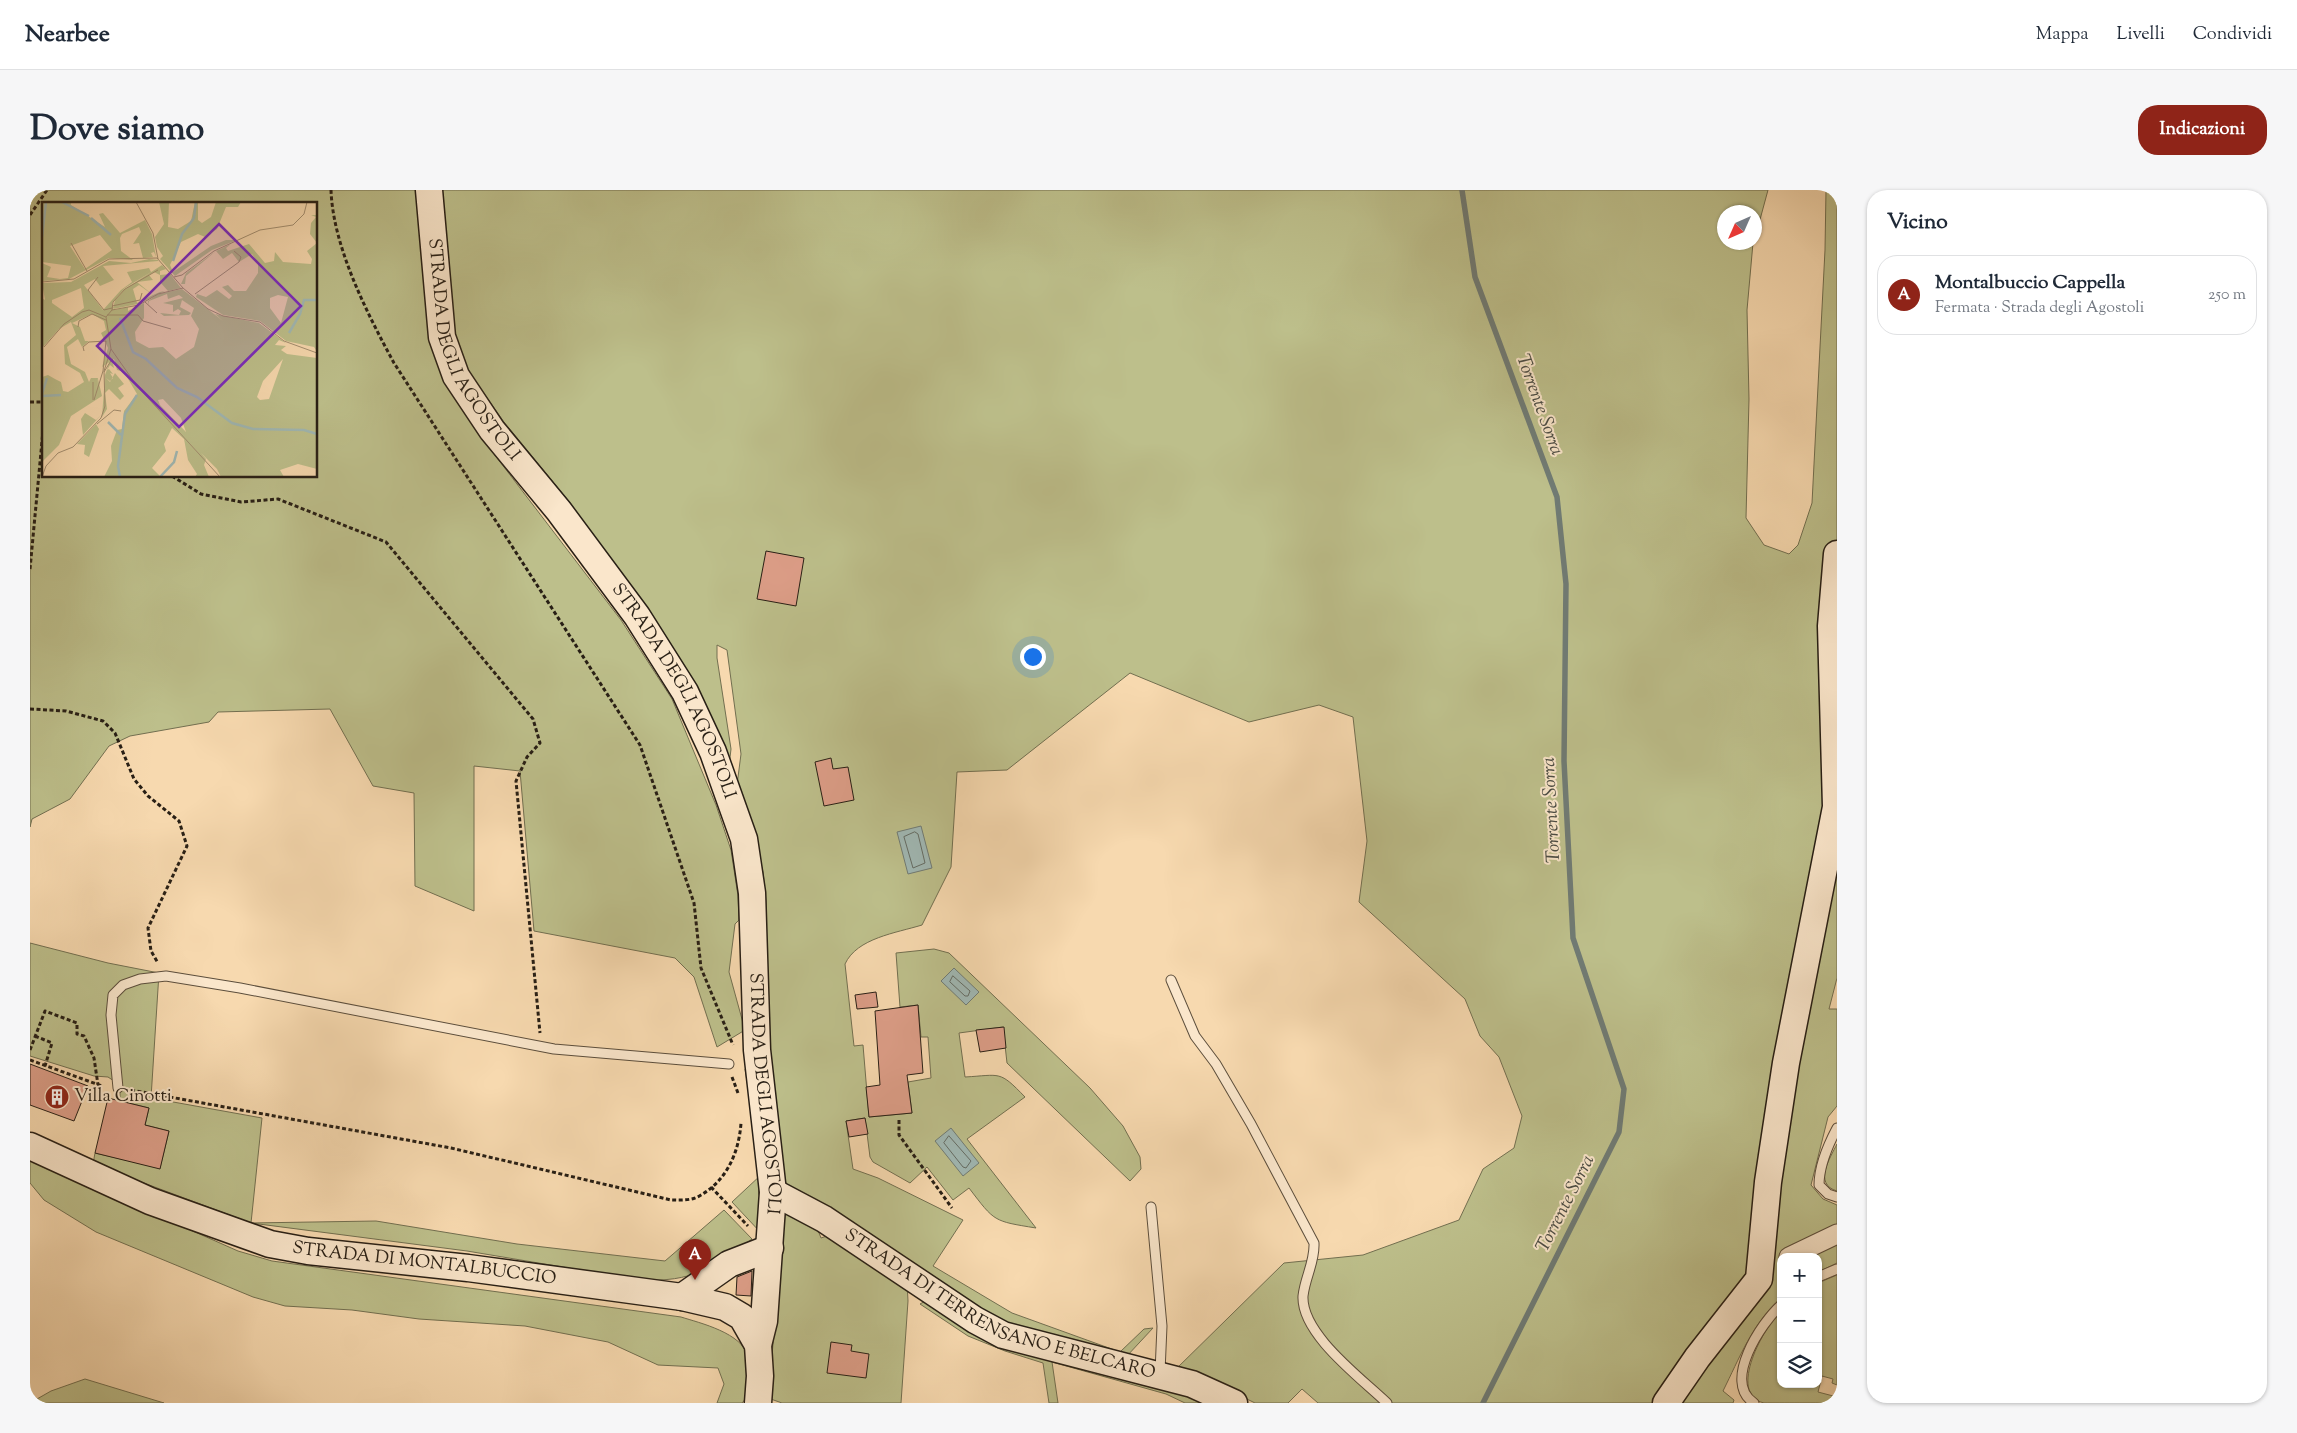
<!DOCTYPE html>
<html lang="it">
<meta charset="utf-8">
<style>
:root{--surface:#fff;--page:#f6f6f7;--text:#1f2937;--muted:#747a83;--line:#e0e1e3;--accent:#8f2418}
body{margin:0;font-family:"Sorts Mill Goudy",serif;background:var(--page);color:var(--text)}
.controls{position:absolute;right:15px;bottom:15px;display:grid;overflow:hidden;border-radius:10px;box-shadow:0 1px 4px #0004}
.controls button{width:45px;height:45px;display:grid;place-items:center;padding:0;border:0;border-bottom:1px solid var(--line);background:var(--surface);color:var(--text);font:25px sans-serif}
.compass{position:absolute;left:1687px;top:15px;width:45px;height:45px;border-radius:50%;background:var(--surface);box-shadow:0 1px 4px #0004;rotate:225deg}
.you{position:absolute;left:1002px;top:466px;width:18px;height:18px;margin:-12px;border:4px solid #fff;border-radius:50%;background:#1a73e8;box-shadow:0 0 0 8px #1a73e833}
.badge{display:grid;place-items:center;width:32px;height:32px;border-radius:50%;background:var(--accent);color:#fff;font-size:16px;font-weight:700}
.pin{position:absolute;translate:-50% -41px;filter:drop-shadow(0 1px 2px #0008)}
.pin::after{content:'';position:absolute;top:26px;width:18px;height:15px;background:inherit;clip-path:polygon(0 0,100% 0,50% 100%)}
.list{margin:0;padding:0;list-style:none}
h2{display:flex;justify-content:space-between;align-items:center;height:65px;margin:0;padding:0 20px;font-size:21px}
h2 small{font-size:16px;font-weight:400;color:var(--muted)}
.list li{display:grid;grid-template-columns:32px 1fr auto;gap:15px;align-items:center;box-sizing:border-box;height:80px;margin:0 10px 10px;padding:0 10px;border:1px solid var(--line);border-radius:20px}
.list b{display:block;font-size:19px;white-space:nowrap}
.list p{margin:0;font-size:16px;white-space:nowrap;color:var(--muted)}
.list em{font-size:16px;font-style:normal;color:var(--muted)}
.icon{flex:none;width:28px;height:28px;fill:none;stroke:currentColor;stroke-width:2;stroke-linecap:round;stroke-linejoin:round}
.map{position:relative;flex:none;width:1807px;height:1213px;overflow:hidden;border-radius:20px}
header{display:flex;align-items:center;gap:30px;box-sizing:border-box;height:70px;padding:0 25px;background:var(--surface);border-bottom:1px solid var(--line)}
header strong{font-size:24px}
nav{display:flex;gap:28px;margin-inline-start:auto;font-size:18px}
.intro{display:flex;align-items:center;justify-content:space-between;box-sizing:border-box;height:120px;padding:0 30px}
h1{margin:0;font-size:35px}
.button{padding:12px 22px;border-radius:20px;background:var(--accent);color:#fff;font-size:18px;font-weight:700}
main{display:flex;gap:30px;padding:0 30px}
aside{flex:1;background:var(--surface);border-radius:20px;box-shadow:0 1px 4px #0004}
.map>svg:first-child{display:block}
.green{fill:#bdbf8b;stroke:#726f50;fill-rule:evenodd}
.water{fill:#a0b8b4;stroke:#707b74}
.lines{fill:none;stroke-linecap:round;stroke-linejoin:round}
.shore{stroke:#646c64;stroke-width:1}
.stream{stroke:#707b74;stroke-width:5.5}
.building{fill:#dd9e88;stroke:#281f15}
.lane-casing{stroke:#5c4e3c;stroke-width:11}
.street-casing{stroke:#5c4e3c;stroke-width:21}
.secondary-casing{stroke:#281f15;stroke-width:29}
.path{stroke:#281f15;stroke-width:3;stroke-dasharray:4 2.5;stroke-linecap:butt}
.lane{stroke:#fae6cb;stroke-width:9}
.street{stroke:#fae6cb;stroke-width:19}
.secondary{stroke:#fae6cb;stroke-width:26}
.labels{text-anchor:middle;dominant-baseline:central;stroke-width:4;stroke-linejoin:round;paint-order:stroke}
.street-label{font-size:18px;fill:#281f15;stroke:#fae6cb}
.poi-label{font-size:18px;fill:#281f15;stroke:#fae6cb;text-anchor:start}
.water-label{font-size:19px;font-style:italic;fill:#4c4d45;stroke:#fae6cb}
.inset-river{fill:none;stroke:#a0b8b4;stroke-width:2.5}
.inset-road{fill:none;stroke:#a48f71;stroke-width:1}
.view{fill:#7b2cbf;fill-opacity:0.15;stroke:#7b2cbf;stroke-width:2.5}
.inset-edge{fill:none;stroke:#281f15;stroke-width:2.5}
</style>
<header>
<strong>Nearbee</strong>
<nav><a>Mappa</a><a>Livelli</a><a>Condividi</a></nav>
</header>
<div class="intro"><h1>Dove siamo</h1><a class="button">Indicazioni</a></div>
<main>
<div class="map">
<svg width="1807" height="1213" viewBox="0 0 1807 1213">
<rect width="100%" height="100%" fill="#f7d9af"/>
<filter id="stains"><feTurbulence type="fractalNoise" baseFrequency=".004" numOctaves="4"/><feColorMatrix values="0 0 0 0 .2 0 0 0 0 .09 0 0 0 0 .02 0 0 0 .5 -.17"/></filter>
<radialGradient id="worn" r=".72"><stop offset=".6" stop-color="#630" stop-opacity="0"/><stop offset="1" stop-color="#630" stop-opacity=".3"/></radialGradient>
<path class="green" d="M 0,0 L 387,0 L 414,190 L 448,243 L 591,430 L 642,509 L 686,615 L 701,660 L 708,706 L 709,730 L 705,734 L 699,782 L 715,840 L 687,857 L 664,787 L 645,768 L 504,741 L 490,581 L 444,576 L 444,721 L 385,696 L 384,603 L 343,596 L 300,519 L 188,522 L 179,532 L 100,546 L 79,556 L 40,609 L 2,629 L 0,637 ZM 14,14 L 286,14 L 286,286 L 14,286 Z
M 408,0 L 1738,0 L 1725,48 L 1724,22 L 1694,22 L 1694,52 L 1723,53 L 1717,120 L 1719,209 L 1716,328 L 1734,355 L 1759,364 L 1768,355 L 1782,313 L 1795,60 L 1796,0 L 1807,0 L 1807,788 L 1799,819 L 1807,819 L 1807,916 L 1798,927 L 1781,995 L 1793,1009 L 1807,1015 L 1807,1073 L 1788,1082 L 1788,1067 L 1751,1067 L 1751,1108 C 1723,1132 1709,1169 1693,1201 L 1704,1210 L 1703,1213 L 1288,1213 L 1272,1199 L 1258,1213 L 1225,1213 L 1205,1203 L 1144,1181 L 1254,1073 L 1333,1065 L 1429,1030 L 1453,979 L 1484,958 L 1492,926 L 1469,867 L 1450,846 L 1435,809 L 1329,712 L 1337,651 L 1323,527 L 1289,515 L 1219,532 L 1100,483 L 977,580 L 927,582 L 921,677 L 892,735 C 866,743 827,748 815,774 L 824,856 L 833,855 L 839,927 L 882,923 L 878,892 L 901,888 L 898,847 L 891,847 L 888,815 L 870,817 L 866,763 L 904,759 L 919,763 L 1060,898 L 1093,936 L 1110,967 L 1111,979 L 1100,991 L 977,873 L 973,837 L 929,843 L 935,887 C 971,885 969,880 995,907 L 937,949 L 1006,1038 C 963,1031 965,1032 939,998 L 923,1010 L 897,977 L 880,993 L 843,972 L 840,967 L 835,928 L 816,931 L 823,979 L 848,988 L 933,1030 L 903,1076 L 982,1123 L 1090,1162 L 1114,1139 L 1123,1138 L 1096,1167 L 974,1140 L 755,998 L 738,866 L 736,711 L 733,682 L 725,651 L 707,595 L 711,564 L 697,460 L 687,455 L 687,468 L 701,559 L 699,576 L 614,418 L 537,309 L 474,232 L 436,178 L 423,144 Z
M 0,753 L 78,773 L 129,783 L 121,908 L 232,928 L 221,1033 L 346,1031 L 487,1054 L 635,1071 L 694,1020 L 722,1049 C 678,1079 665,1092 610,1090 L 437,1061 L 221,1033 L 63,974 L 65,963 L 130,978 L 139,941 L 115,935 L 119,918 L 90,911 L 90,895 L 78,887 L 64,886 L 0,866 Z
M 715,879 L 719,879 L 737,991 L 732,1044 L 702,1012 L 732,984 Z
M 1807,954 L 1807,1001 C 1783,994 1800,968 1807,954 Z
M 0,969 L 208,1061 L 242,1071 L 651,1127 C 670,1133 713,1143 718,1167 C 721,1179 718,1194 718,1206 L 712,1213 L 687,1213 L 694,1194 L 688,1178 L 628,1175 L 578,1152 L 495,1136 L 389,1129 L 322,1120 L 255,1116 L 223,1107 L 66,1042 L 14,1010 L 0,993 Z
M 757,1023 L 786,1035 L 791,1048 L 803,1044 L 877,1092 L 878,1111 L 871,1213 L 752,1213 L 738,1208 L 755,1025 Z
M 1807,1085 L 1807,1195 L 1802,1193 L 1803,1189 L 1792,1186 L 1788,1202 L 1807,1207 L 1807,1213 C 1789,1213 1750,1213 1734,1213 C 1696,1204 1735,1135 1751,1121 L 1751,1194 L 1788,1194 L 1788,1093 Z
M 899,1109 L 1188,1213 L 1155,1213 L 1136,1204 L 1022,1172 L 1028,1213 L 1019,1213 L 1013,1173 L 975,1161 L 938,1146 L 890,1114 Z
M 55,1189 L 134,1213 L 0,1213 L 21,1201 Z"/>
<path class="water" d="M 891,636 L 902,678 L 878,684 L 867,642 Z
M 924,778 L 949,802 L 936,815 L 911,791 Z
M 921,938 L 949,973 L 933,986 L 905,951 Z"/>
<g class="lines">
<path class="shore" d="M 885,642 L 888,644 L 895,673 L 883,678 L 874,647 Z
M 923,786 L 940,801 L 938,806 L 935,806 L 920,792 Z
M 919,946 L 941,971 L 936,978 L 933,977 L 914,953 Z"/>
<path class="stream" d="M 1432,0 L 1445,87 L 1527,307 L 1536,394 L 1534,571 L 1543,748 L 1594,899 L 1589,942 L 1453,1213"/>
</g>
<path class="building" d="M 736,361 L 774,368 L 766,416 L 727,409 Z
M 801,568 L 803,579 L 818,577 L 824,610 L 794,616 L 785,572 Z
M 846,802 L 848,817 L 827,819 L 825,805 Z
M 888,815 L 893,883 L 877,885 L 882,923 L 839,927 L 836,897 L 850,895 L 845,821 Z
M 974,837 L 976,858 L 950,862 L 946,840 Z
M 0,874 L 58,896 L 44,931 L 0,915 Z
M 78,908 L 119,918 L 115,935 L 139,941 L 130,979 L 65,963 Z
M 835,928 L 838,944 L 819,947 L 816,931 Z
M 722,1081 L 721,1106 L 706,1105 L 707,1087 Z
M 801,1152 L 822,1155 L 821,1161 L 839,1164 L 836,1188 L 797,1183 Z"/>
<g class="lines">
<defs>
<path id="lane" d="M 1141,790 L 1165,846 L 1186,874 L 1221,934 L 1284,1053 C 1285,1072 1275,1087 1273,1106 C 1271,1144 1331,1188 1357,1213
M 88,898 L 81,825 L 83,805 L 93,795 L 110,789 L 136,786 L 210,798 L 524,859 L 699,874
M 1807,938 C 1798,955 1789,975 1789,995 L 1798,1004 L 1807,1007
M 1121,1017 L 1132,1136 L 1130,1182
M 1788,1087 L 1807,1079
M 1724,1213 C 1692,1192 1731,1133 1751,1115"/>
<path id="street" d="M 1759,1067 L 1807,1044"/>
<g id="secondary">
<path id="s1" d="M 399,0 L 412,147 L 426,186 L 462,240 L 529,321 L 607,426 L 655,502 L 683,562 L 714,649 L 722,703 L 727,860 L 743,1002 L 734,1131 L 728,1155"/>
<path id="s2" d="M 0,956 L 120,1011 L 240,1054 L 278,1061 L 438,1078 L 652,1107 L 695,1117 L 712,1127 L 728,1155 L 730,1186 L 728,1213"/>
<path id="s3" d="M 743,1002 L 794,1029 L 945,1130 L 973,1145 L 1162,1194 L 1204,1213"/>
<path d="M 652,1107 L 699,1074 L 740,1058"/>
<path d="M 1636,1213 L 1667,1168 L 1729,1089 L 1738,992 L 1756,873 L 1806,617 L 1801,436 L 1807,364"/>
</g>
</defs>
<use href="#lane" class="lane-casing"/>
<use href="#street" class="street-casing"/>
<use href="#secondary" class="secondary-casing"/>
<path class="path" d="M 301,0 C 303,57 337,123 364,173 L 610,555 L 664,713 L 671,778 L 703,855
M 0,25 L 17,0
M 0,212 L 14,212
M 142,286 L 171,304 L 211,312 L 248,309 L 356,352 L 503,529 L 510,553 L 497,567 L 486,591 L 510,843
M 0,379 L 14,230
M 0,519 L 36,521 L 73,531 L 85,543 L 104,589 L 118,606 L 149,631 L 157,656 L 118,738 L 121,761 L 128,773
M 5,846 L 22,853 L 15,876
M 0,860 L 15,821 L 47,833 L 47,844 L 54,846 L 64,868 L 68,895
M 0,870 L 72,896
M 702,887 L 708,903
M 101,900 L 421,958 L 641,1010 C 651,1010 662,1011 671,1005 C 697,990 709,962 711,933
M 869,930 L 869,945 L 922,1018
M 681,997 L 718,1036"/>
<use href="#lane" class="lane"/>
<use href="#street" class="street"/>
<use href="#secondary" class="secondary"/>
</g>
<defs>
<symbol id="building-disc" viewBox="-11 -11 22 22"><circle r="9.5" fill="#8f2418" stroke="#fae6cb"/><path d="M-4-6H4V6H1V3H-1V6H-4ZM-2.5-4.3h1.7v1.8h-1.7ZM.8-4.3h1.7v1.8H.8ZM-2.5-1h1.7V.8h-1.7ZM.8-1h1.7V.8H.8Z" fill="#fff"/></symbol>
</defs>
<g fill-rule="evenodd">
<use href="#building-disc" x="13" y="893" width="28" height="28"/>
</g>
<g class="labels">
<g class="street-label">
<text stroke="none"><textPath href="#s1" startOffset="170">STRADA DEGLI AGOSTOLI</textPath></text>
<text stroke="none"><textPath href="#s1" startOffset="574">STRADA DEGLI AGOSTOLI</textPath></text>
<text stroke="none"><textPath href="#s1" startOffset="994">STRADA DEGLI AGOSTOLI</textPath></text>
<text stroke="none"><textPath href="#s2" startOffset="415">STRADA DI MONTALBUCCIO</textPath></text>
<text stroke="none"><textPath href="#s3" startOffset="256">STRADA DI TERRENSANO E BELCARO</textPath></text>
</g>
<g class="poi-label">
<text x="44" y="907">Villa Cinotti</text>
</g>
<g class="water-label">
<text transform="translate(1509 215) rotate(70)">Torrente Sorra</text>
<text transform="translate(1522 620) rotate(-93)">Torrente Sorra</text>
<text transform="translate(1536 1014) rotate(-63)">Torrente Sorra</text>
</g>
</g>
<g transform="translate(12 12)">
<rect width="275" height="275" fill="#f7d9af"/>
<path d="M 0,0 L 29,0 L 29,3 L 63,25 L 57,12 L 61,11 L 78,31 L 103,18 L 110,32 L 114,55 L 112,50 L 109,51 L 111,55 L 101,56 L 97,41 L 91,42 L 99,30 L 97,25 L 80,32 L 78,36 L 79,49 L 91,58 L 67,56 L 27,77 L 0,79 L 0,61 L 9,65 L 5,75 L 18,77 L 26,76 L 29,64 L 0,60 ZM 58,33 L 70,48 L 43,67 L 28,44 ZM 117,0 L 127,0 L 126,25 L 136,27 L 149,19 L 153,0 L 156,0 L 156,18 L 160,21 L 169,15 L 174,0 L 199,0 L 196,5 L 184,5 L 175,27 L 163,35 L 156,32 L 139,40 L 128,63 L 131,70 L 169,44 L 184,38 L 195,38 L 170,48 L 133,74 L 118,57 L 121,54 L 115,45 L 113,35 L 122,22 ZM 269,13 L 275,13 L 275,150 L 272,145 L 244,139 L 218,119 L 181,113 L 154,95 L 155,92 L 164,95 L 175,88 L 187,97 L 190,94 L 180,85 L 186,83 L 192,89 L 204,89 L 216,71 L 216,61 L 210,52 L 197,60 L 190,51 L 181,57 L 174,49 L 144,74 L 143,82 L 139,82 L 144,71 L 174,49 L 189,42 L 184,46 L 186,49 L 207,42 L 223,61 L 232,59 L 233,50 L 241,60 L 269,62 L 270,57 L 265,49 L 275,41 L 268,32 L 269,21 L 274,15 ZM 236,93 L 246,95 L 239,121 L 228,106 L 228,96 ZM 107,57 L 116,58 L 116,59 L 61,64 L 72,78 L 58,84 L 53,77 L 42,83 L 61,108 L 79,88 L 90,80 L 85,70 L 107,66 L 109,70 L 83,86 L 70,101 L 72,108 L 86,105 L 86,109 L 102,101 L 102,116 L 93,130 L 94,139 L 107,146 L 121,145 L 134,157 L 152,145 L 157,127 L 149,114 L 152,106 L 140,98 L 138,105 L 149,111 L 147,113 L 122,114 L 118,111 L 137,113 L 139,109 L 136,107 L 131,110 L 131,103 L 121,101 L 141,96 L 137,93 L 126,97 L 125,92 L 107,99 L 106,103 L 106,99 L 116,92 L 140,87 L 181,119 L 173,112 L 217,121 L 244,141 L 237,138 L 233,143 L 244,144 L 239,148 L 245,152 L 275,156 L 275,267 L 256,262 L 238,268 L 242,275 L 179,275 L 175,267 L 159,251 L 164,257 L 162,263 L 167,275 L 153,275 L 155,272 L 146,258 L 142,237 L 130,226 L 122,242 L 124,249 L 110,266 L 119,275 L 62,275 L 70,259 L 69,244 L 75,228 L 80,227 L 82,209 L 95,192 L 82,170 L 75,168 L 72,157 L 60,165 L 66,146 L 59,131 L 64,128 L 62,119 L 50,112 L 30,121 L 38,125 L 43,139 L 47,139 L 40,145 L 36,137 L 25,145 L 29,162 L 43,170 L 47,180 L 49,176 L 56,176 L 53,198 L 56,177 L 60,194 L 29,214 L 17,243 L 0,260 L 0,175 L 6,173 L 13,177 L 19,180 L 21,189 L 26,190 L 42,180 L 38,171 L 23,162 L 22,143 L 34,133 L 29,120 L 17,127 L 0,146 L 0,96 L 3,98 L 0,81 L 29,80 L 67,59 L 89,61 ZM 39,86 L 42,106 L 30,115 L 10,101 L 10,98 ZM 241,157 L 227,197 L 218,198 L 215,195 L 221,179 ZM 121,197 L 139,216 L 144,230 L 118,203 L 116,198 ZM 120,63 L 124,67 L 118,69 L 118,73 L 128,72 L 139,86 L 126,89 L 118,80 L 118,73 L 112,70 L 107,73 L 111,78 L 95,80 L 111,93 L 118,90 L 123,89 L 96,102 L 71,107 L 73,98 L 83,87 ZM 97,83 L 111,93 L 95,101 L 91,87 ZM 70,158 L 72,166 L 68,163 L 65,168 L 67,167 L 71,172 L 68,171 L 71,176 L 68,179 L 64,176 L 68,180 L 73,171 L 82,182 L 76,186 L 82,194 L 78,198 L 67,187 L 63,191 L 65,207 L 60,215 L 63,173 L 68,159 ZM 43,211 L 54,218 L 59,213 L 41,233 L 39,217 ZM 54,222 L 57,227 L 47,255 L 42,252 L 43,243 L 35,242 Z" fill="#bdbf8b" fill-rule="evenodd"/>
<path class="inset-river" d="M 20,0 L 47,14M 49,16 L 69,33M 0,35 L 4,0M 131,59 L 140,32 L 152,16 L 154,0M 78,116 L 91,150 L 104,157 L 135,186 L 155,195 L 190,221 L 211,227 L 262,228 L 275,232M 247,131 L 258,112 L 262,98 L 275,98M 0,192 L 5,176M 0,194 L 19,193M 66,220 L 79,233M 78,275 L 76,264 L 83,212 L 95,193M 118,275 L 132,260 L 135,249"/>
<path class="inset-road" d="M 94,0 L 111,31 L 116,57M 29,41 L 45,69M 56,75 L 46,88 L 62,108 L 70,106M 132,75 L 140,73 L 172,49 L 218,28 L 251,23 L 262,12 L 265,0M 0,80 L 32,77 L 67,57 L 115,56 L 141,86 L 166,107 L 181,114 L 218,120 L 242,139 L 275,151M 141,86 L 116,92 L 97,103 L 70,108 L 64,115 L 69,147 L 95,184 L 178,275M 153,92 L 197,60 L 199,55 L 192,49M 103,100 L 115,111M 70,104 L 98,98 L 100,91M 70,108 L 71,100 L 83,87 L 116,68M 65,113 L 96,113 L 101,119 L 129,127M 36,125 L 37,119 L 50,112 L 64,118M 2,145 L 22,122 L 40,110 L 47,108 L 64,115M 42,149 L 41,145 L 47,140 L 64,139 L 61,169M 62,170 L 70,157 L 74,164M 51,180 L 51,198M 52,198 L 61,169M 55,222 L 72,208 L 79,209M 0,275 L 4,264 L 16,251 L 31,245 L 59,216 L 63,204 L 62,169 L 69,147"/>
<path class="view" d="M 177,22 L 259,104 L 137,225 L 55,144 Z"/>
<rect width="275" height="275" class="inset-edge"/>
</g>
<rect width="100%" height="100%" filter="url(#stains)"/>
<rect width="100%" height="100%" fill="url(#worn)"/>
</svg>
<div class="controls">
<button>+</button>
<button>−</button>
<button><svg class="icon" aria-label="layers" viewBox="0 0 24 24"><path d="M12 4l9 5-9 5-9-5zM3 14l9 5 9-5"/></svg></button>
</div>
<svg class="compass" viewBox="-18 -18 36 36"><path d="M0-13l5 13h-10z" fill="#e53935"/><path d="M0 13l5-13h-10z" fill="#747a83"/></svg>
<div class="you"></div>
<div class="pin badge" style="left:665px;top:1090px">A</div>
</div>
<aside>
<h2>Vicino<small></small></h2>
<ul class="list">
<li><span class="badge">A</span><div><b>Montalbuccio Cappella</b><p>Fermata · Strada degli Agostoli</p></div><em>250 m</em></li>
</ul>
</aside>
</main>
